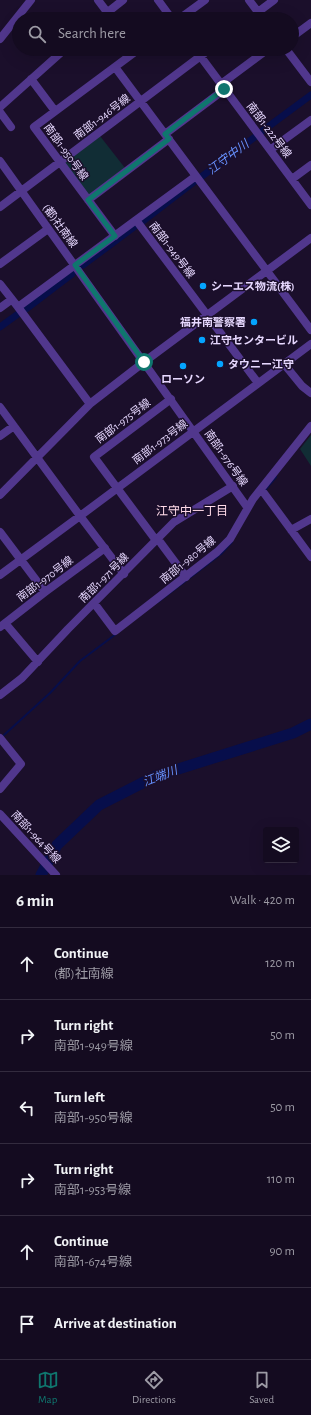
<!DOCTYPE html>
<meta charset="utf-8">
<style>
:root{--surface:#140b20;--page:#1d1429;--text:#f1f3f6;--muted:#9d9ba5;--line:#332b3e;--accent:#0f766e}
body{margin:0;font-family:"Alegreya Sans","Noto Sans JP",sans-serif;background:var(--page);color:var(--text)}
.controls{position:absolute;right:12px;bottom:12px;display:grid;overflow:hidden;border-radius:4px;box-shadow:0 4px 16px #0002}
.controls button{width:36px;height:36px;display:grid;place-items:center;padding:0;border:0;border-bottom:1px solid var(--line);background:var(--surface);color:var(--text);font:20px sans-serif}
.stop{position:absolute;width:12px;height:12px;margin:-9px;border:3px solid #0f766e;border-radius:50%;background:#fff}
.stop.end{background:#0f766e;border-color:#fff;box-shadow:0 1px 4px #0008}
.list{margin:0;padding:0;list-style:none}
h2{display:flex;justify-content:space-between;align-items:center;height:52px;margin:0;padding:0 16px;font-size:17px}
h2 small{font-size:13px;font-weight:400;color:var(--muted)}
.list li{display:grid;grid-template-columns:26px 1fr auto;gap:12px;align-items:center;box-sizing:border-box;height:72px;padding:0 16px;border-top:1px solid var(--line)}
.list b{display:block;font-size:15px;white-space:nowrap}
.list p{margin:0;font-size:13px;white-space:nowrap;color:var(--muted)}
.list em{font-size:13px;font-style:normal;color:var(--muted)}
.icon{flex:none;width:22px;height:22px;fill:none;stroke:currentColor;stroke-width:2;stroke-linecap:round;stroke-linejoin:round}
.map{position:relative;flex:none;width:311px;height:875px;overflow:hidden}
.search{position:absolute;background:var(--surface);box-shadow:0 4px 16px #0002;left:12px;right:12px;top:12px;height:44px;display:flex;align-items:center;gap:10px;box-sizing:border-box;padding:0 14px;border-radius:22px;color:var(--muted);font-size:15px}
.sheet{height:484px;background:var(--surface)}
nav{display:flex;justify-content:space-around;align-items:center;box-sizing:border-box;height:56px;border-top:1px solid var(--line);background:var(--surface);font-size:11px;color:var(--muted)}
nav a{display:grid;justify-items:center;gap:2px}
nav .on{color:var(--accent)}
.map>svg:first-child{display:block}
.park{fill:#112d35}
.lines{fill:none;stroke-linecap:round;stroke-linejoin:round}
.stream{stroke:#070e4b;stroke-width:2}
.canal{stroke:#070e4b;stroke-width:7}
.river{stroke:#070e4b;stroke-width:11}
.minor{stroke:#51378d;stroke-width:8}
.route{stroke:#0f766e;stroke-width:5}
.poi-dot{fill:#04a4ff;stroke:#1b0f2b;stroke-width:1.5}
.labels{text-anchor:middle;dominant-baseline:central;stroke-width:3;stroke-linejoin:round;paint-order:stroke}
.street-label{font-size:11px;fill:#e7d8ff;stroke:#1b0f2b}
.poi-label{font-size:11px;font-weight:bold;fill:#e7d8ff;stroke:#1b0f2b;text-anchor:start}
.water-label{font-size:12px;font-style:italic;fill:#6690ff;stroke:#1b0f2b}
.neighbourhood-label{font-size:12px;fill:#ffdae8;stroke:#1b0f2b}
</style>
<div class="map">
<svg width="311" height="875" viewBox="0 0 311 875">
<rect width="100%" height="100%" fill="#1b0f2b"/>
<path class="park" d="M 100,136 L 125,168 L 91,194 L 87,194 L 65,165 L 66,162 Z
M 311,435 L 311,466 L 300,449 Z"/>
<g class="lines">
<path class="stream" d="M 266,489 L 276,477
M 158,602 L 221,554 L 232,542
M 4,735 L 50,693 L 80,661 L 116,634"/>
<path class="canal" d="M 261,132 L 311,95
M 201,177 L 255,137
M 143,221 L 195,181
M 83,265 L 134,227
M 26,309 L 72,274
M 0,327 L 18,314"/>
<path class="river" d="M 41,875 L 57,845 L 99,805 L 156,776 L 293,733 L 311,724"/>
<path class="minor" d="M 98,0 L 107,12
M 158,0 L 172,19
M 249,0 L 258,12 L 274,0
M 99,19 L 123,0
M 179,19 L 205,0
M 252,19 L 258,12 L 263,19
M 292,37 L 311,23
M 0,39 L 31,0
M 195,49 L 311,205
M 286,49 L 311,82
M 115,67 L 196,176 L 136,220
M 31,79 L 55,111
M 221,84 L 268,49
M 0,107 L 65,49
M 0,112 L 11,127
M 165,134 L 225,89
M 270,150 L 311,120
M 0,161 L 247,507
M 196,176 L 311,330
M 292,179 L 311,165
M 88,200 L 169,139
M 0,207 L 210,49
M 115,236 L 34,127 L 139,49
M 0,264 L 48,229
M 0,284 L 18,307
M 0,308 L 11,300
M 284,364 L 302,386 L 311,393
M 171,399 L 94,457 L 155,539 L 160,542 L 186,577
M 90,404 L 18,307 L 136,220 L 258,383
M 0,407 L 80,516 L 311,344
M 0,436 L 14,426
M 261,489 L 311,557
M 0,495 L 91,403 L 144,362 L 311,238
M 291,530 L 311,519
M 0,532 L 45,592
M 0,575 L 80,516 L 124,574
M 94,603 L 115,631 L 217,552 L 230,539 L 253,499 L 311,426
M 5,623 L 38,662
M 0,627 L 45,592 L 105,548
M 0,695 L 22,678 L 68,629 L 174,522 L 233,486
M 0,738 L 21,764 L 0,789
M 0,814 L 56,875"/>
</g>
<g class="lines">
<path class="route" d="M 144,362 L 75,265 L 115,236 L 88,200 L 169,139 L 165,134 L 224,89"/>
</g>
<g class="poi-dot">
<circle cx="203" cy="286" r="4"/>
<circle cx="254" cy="322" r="4"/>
<circle cx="202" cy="340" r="4"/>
<circle cx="220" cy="364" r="4"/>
<circle cx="183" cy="366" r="4"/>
</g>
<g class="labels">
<g class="street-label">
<text transform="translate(102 117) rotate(-37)">南部1-946号線</text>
<text transform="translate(269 130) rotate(53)">南部1-222号線</text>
<text transform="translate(66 152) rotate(54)">南部1-950号線</text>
<text transform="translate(60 226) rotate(54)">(都)社南線</text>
<text transform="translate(172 250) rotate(53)">南部1-949号線</text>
<text transform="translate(123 421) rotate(-37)">南部1-975号線</text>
<text transform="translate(160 442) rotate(-37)">南部1-973号線</text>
<text transform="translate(226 458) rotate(55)">南部1-976号線</text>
<text transform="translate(188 560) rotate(-39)">南部1-980号線</text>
<text transform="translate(104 578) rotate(-45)">南部1-971号線</text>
<text transform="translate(45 579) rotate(-37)">南部1-970号線</text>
<text transform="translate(36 837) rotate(47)">南部1-964号線</text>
</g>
<g class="poi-label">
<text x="211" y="286">シーエス物流(株)</text>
<text x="246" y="322" text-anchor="end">福井南警察署</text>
<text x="210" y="340">江守センタービル</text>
<text x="228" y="364">タウニー江守</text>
<text x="183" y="379" text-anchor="middle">ローソン</text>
</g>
<g class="water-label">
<text transform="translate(228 157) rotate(-37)">江守中川</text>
<text transform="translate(160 776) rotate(-21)">江端川</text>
</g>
<g class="neighbourhood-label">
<text x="192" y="511">江守中一丁目</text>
</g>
</g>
</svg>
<div class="controls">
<button><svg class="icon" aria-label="layers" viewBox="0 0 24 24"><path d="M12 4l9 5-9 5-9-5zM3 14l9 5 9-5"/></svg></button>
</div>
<div class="stop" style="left:144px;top:362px"></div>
<div class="stop end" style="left:224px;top:89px"></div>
<div class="search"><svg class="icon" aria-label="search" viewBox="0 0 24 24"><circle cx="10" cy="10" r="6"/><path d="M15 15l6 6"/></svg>Search here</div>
</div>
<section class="sheet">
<h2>6 min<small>Walk · 420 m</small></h2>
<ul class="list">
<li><svg class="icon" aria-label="ahead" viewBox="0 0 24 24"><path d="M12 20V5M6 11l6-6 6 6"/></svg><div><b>Continue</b><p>(都)社南線</p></div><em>120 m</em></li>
<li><svg class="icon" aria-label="right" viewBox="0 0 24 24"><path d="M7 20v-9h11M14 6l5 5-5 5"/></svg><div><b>Turn right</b><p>南部1-949号線</p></div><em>50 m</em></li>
<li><svg class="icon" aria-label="left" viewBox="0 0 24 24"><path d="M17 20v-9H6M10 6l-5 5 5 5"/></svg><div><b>Turn left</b><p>南部1-950号線</p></div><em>50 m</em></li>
<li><svg class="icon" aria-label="right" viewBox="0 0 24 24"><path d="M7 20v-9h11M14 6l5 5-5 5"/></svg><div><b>Turn right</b><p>南部1-953号線</p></div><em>110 m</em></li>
<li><svg class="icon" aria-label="ahead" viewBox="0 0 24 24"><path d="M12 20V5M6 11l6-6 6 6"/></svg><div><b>Continue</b><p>南部1-674号線</p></div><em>90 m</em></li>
<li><svg class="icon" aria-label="arrive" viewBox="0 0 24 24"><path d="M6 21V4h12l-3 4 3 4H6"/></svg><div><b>Arrive at destination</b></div></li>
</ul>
</section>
<nav>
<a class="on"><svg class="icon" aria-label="map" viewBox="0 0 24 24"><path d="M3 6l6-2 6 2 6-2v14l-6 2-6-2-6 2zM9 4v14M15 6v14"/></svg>Map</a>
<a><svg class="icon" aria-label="directions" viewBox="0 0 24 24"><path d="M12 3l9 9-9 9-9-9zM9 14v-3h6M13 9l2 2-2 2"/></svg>Directions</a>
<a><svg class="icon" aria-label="saved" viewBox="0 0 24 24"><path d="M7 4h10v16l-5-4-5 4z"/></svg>Saved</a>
</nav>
